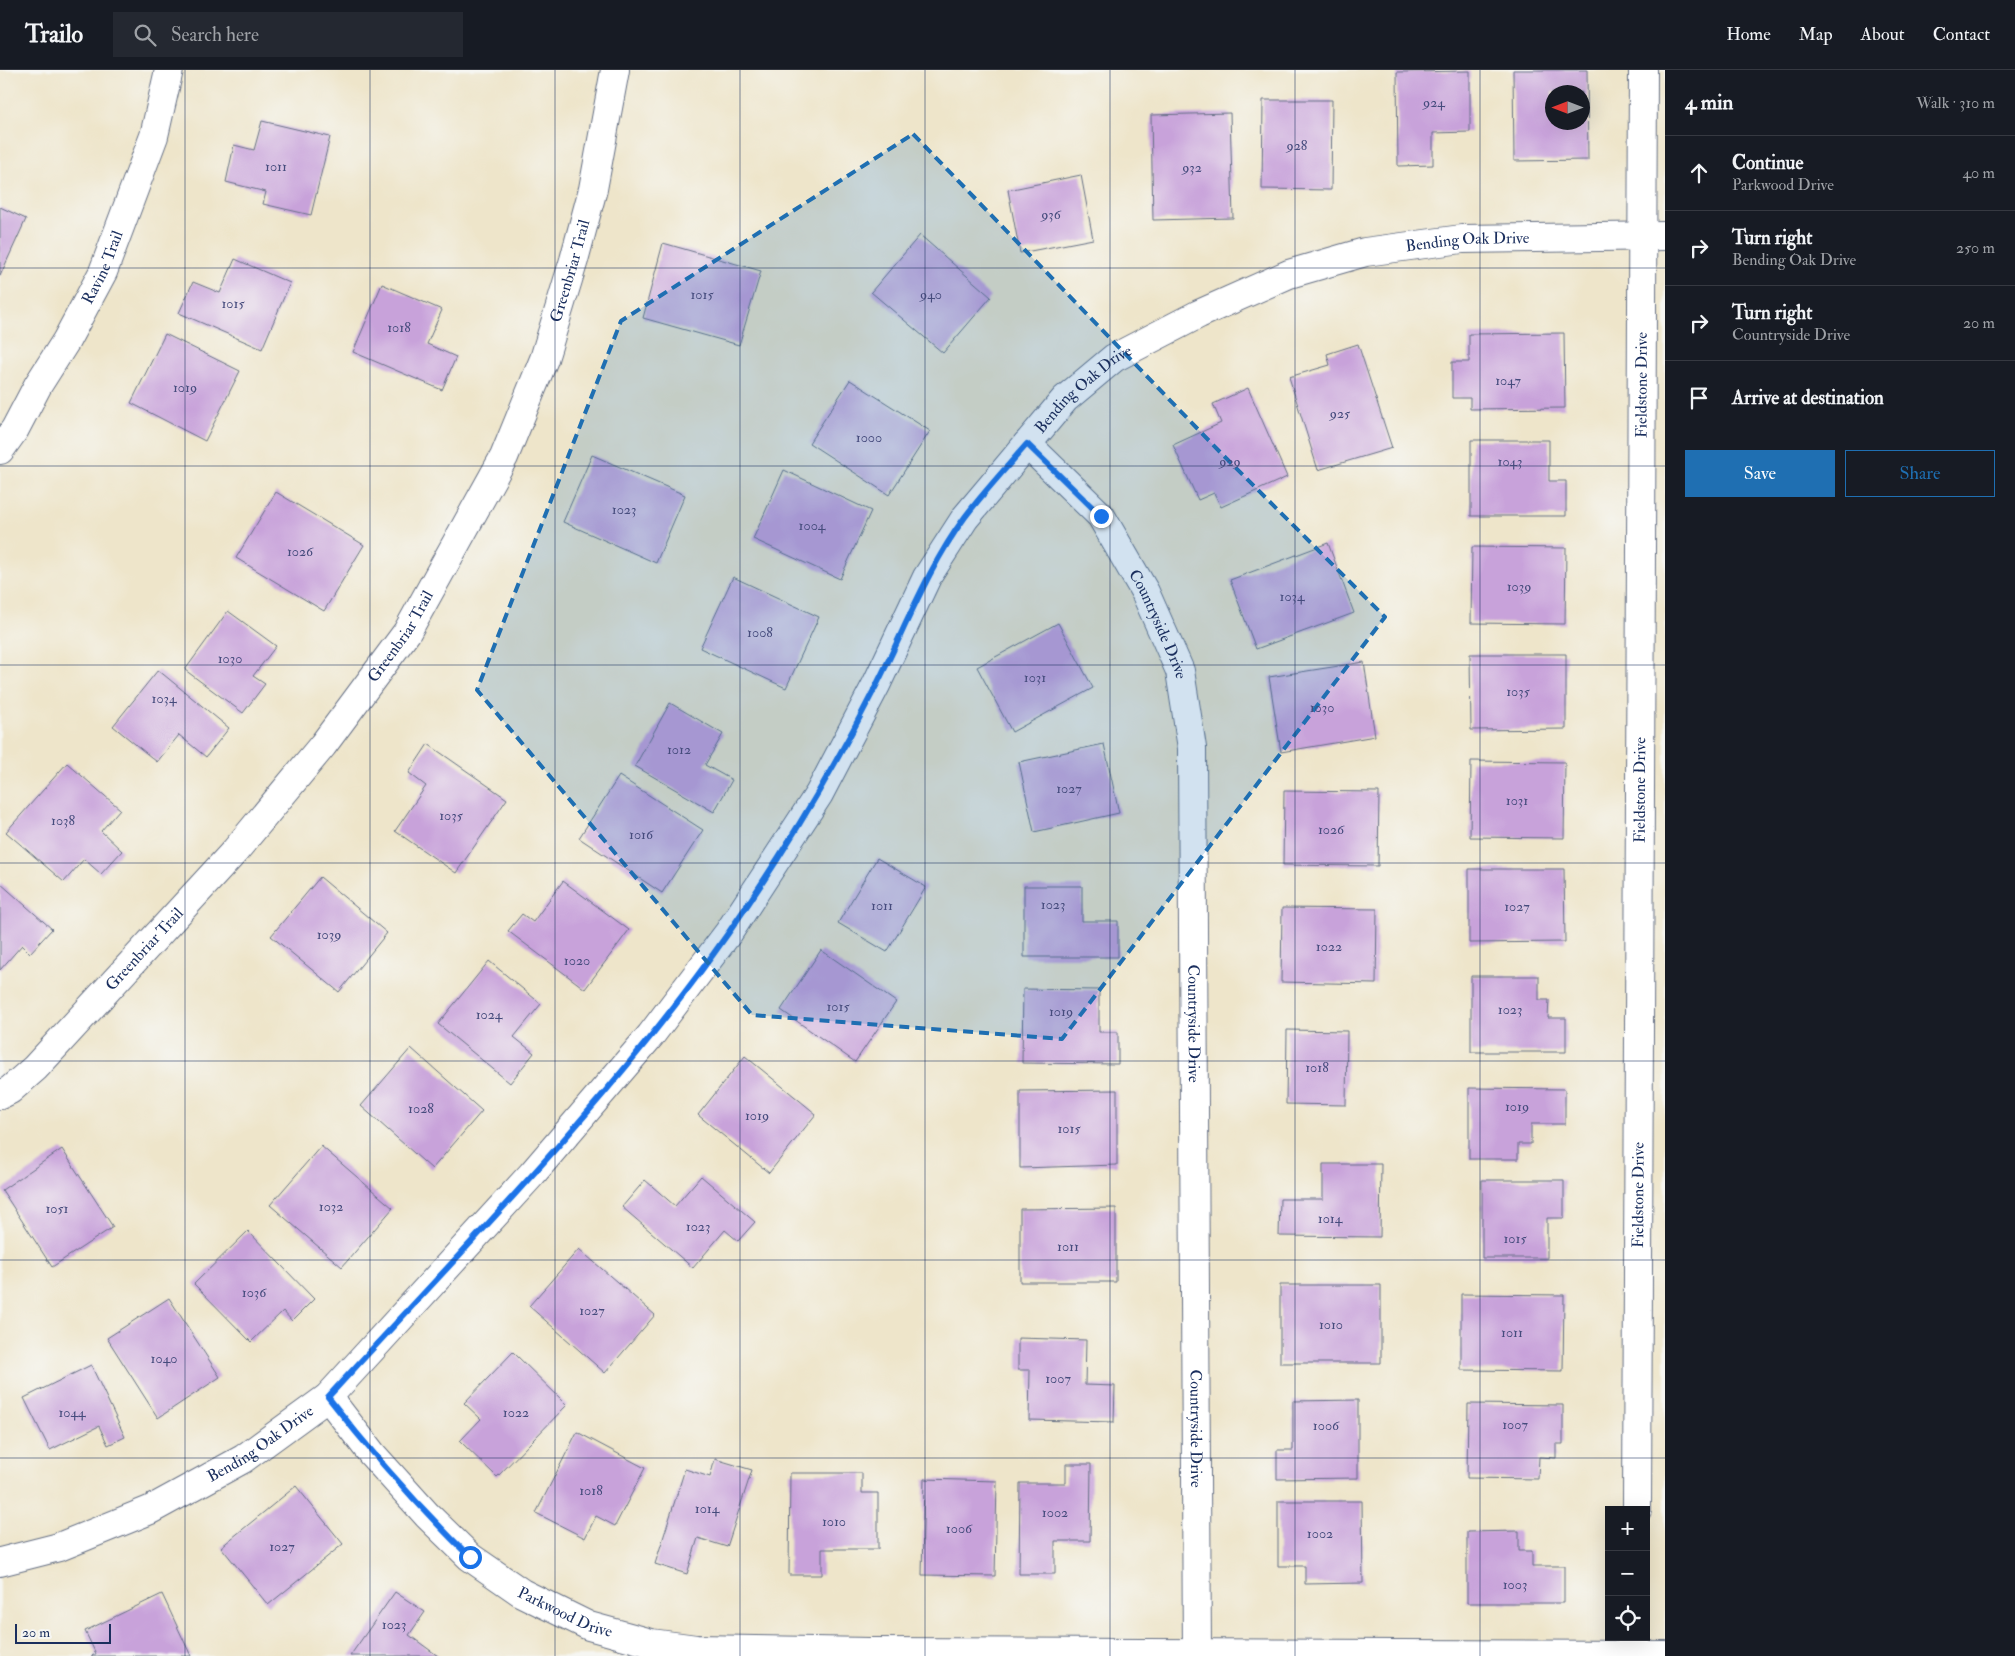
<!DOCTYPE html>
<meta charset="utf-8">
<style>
:root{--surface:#171b24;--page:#242831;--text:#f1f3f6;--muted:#9ea1a6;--line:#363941;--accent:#1f6fb2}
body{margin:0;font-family:"IM FELL Double Pica",serif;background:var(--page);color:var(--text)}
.controls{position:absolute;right:15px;bottom:15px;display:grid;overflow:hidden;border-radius:0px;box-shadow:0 5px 20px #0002}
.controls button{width:45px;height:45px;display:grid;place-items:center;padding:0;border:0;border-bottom:1px solid var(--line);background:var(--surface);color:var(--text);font:25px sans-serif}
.compass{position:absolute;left:1545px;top:15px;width:45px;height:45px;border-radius:50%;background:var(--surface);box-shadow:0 5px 20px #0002;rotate:270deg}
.scale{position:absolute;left:15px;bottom:12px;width:96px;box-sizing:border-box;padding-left:5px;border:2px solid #1b2f5e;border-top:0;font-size:14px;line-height:18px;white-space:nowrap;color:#1b2f5e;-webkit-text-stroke:4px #f6f6f2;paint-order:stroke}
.stop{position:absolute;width:15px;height:15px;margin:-11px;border:4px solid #1a73e8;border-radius:50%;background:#fff}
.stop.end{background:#1a73e8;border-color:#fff;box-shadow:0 1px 5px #0008}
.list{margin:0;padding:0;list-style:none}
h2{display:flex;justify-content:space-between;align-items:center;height:65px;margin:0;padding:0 20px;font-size:21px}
h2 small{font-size:16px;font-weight:400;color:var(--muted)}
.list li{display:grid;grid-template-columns:32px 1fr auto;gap:15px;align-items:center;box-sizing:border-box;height:75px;padding:0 20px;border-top:1px solid var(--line)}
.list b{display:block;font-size:19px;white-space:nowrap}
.list p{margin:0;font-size:16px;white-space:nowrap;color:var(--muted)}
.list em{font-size:16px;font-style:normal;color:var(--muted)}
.actions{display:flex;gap:10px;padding:15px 20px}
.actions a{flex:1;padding:11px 0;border:1px solid var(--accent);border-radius:0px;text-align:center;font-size:18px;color:var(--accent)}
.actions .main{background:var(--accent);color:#fff}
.icon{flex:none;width:28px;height:28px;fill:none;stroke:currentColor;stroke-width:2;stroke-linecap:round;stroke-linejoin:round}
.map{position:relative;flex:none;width:1665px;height:1586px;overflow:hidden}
header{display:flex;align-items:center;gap:30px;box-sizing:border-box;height:70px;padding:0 25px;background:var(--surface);border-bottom:1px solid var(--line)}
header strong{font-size:24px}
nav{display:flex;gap:28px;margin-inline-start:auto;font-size:18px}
.search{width:350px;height:45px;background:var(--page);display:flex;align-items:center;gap:12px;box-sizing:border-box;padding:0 18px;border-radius:0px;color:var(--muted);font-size:19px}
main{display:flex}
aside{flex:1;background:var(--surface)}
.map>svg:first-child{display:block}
.building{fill:#c8a2da;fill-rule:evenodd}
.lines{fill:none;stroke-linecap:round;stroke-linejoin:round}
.minor-casing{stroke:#656f84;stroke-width:30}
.minor{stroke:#fff;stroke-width:28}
.route{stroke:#1a73e8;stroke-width:6}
.marked{fill:#1f6fb2;fill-opacity:0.2;stroke:#1f6fb2;stroke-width:4;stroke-dasharray:10 6;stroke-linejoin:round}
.grid{fill:none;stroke:#1b2f5e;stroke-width:1;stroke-opacity:0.55}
.labels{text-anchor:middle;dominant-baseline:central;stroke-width:4.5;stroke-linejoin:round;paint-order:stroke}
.number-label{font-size:14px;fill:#464c7d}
.street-label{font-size:16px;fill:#1b2f5e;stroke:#f6f6f2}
</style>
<header>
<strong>Trailo</strong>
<div class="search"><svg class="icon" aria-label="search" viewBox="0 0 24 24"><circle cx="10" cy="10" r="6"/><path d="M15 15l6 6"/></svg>Search here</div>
<nav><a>Home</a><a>Map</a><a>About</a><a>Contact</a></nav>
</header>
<main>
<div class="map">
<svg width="1665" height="1586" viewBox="0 0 1665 1586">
<rect width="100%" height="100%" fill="#f6f6f2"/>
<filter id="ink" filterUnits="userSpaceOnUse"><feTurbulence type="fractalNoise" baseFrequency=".02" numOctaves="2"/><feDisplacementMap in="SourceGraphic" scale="10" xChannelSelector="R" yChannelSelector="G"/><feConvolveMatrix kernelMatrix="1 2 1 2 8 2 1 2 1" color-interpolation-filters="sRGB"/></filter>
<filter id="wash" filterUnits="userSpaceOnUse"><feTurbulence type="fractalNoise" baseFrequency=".0096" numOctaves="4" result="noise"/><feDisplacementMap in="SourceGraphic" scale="20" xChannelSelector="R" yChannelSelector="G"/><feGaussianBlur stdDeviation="1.12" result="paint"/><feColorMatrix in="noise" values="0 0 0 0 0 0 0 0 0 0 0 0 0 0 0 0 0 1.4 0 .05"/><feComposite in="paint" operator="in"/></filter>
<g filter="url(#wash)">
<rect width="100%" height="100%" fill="#eee5ca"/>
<g id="blocks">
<path class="building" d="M 1513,0 L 1587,0 L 1588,90 L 1514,91 ZM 1552,22 L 1582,22 L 1582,52 L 1552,52 Z
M 1470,1 L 1470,62 L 1433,63 L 1433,95 L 1398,96 L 1397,2 Z
M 1263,30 L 1332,30 L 1331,120 L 1262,119 Z
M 1230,43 L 1233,148 L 1153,150 L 1151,45 Z
M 262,51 L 330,67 L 311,145 L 263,134 L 266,122 L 226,112 L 234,75 L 254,80 Z
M 1081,105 L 1093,169 L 1020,183 L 1008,120 Z
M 0,137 L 26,149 L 0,206 Z
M 920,165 L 991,227 L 943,283 L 871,222 Z
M 663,173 L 761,201 L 739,275 L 643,248 Z
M 235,189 L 290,213 L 262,279 L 179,243 L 193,212 L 220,223 Z
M 382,214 L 442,240 L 427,274 L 456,287 L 442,320 L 353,282 Z
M 1564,263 L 1565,338 L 1470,339 L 1470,328 L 1452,328 L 1452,292 L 1469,292 L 1469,264 Z
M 165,264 L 240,301 L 205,371 L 131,333 Z
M 1358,274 L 1392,378 L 1318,400 L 1289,307 L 1330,295 L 1327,284 Z
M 850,310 L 930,361 L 889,425 L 809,373 Z
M 1248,318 L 1287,407 L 1221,437 L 1214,423 L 1198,430 L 1173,375 L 1221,353 L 1213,334 Z
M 1471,370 L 1549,370 L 1549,411 L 1566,411 L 1566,446 L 1471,446 Z
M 592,385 L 685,425 L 656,493 L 563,452 Z
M 784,400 L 871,441 L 840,509 L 753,469 Z
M 276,422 L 364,475 L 324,541 L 236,488 Z
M 1328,473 L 1354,543 L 1256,579 L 1230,510 Z
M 1472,477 L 1566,478 L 1565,554 L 1471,553 Z
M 733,507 L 819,547 L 786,618 L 700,578 Z
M 228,541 L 276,576 L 253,606 L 265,614 L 243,643 L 185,600 Z
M 1058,553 L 1093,618 L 1012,662 L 977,597 Z
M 1470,584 L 1566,584 L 1566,659 L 1471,660 Z
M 1364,592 L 1375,666 L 1281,682 L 1269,607 Z
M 158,600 L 229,658 L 206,687 L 179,665 L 157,692 L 113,656 Z
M 670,633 L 723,664 L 705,695 L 732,710 L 714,742 L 635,696 Z
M 428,674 L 507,729 L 456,803 L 395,761 L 426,716 L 409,703 Z
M 1104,674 L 1119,743 L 1034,762 L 1019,692 Z
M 1471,691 L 1565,692 L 1564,768 L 1470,767 Z
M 67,693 L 120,739 L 101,761 L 122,781 L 101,804 L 84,789 L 64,812 L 6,762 Z
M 619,706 L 703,760 L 662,823 L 579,768 Z
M 1284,721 L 1379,722 L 1378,796 L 1283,795 Z
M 877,788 L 926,817 L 887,882 L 838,853 Z
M 1469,799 L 1564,799 L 1565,872 L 1469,873 Z
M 320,807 L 387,863 L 339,922 L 271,866 Z
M 563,811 L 629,860 L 585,919 L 508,861 L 522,844 L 533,852 Z
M 0,813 L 52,859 L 30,883 L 22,875 L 0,900 Z
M 1024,816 L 1082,816 L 1082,851 L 1118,851 L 1118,887 L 1024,887 Z
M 1282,838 L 1377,839 L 1376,914 L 1281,912 Z
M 821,880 L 896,932 L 855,992 L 781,940 Z
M 489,891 L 541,934 L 514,967 L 534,983 L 510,1013 L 438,954 Z
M 1471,906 L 1539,906 L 1539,930 L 1549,930 L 1548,948 L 1566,948 L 1566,982 L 1471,982 Z
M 1023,919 L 1099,920 L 1099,962 L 1118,962 L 1118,994 L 1022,993 Z
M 1287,960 L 1347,961 L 1346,1035 L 1286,1034 Z
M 411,978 L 482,1041 L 432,1099 L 361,1036 Z
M 745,986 L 816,1044 L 769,1103 L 698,1045 Z
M 1469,1018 L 1565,1019 L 1565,1054 L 1531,1054 L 1531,1074 L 1518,1074 L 1518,1089 L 1469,1089 Z
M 1117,1020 L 1117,1095 L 1020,1098 L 1020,1021 Z
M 321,1076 L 393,1138 L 342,1197 L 270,1135 Z
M 62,1079 L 113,1157 L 52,1197 L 2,1120 Z
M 1323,1094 L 1381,1094 L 1380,1167 L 1279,1166 L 1280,1129 L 1323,1129 Z
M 701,1106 L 755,1152 L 738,1171 L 725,1160 L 693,1198 L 622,1137 L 645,1110 L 675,1136 Z
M 1482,1110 L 1564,1110 L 1564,1148 L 1547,1148 L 1547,1188 L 1482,1188 Z
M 1116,1138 L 1116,1212 L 1020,1212 L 1020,1139 Z
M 248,1161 L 314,1229 L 292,1251 L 283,1241 L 251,1272 L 194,1214 Z
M 579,1179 L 655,1245 L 605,1303 L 529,1236 Z
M 1280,1215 L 1381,1215 L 1381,1293 L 1280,1293 Z
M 1461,1224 L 1564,1225 L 1563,1301 L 1461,1300 Z
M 169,1228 L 220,1307 L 158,1348 L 107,1268 Z
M 1018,1268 L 1086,1270 L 1085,1315 L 1115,1316 L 1114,1352 L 1029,1350 L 1030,1300 L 1018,1300 Z
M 513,1282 L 567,1335 L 497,1407 L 460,1371 L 481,1349 L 464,1333 Z
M 91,1295 L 125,1367 L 108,1375 L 99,1356 L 50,1380 L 24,1328 Z
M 1358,1330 L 1358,1408 L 1277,1409 L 1277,1380 L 1293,1380 L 1293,1331 Z
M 1468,1334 L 1563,1335 L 1563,1374 L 1556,1374 L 1556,1388 L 1539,1387 L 1538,1409 L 1467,1408 Z
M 577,1362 L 645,1398 L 615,1456 L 596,1446 L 585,1468 L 536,1443 Z
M 715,1389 L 752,1400 L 727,1477 L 698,1468 L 687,1504 L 655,1494 L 685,1399 L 710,1407 Z
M 1066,1394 L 1091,1394 L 1090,1471 L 1055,1471 L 1055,1504 L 1019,1504 L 1020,1413 L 1066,1413 Z
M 790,1403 L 862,1403 L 862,1423 L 878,1423 L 878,1479 L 822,1479 L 822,1505 L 789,1505 Z
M 924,1409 L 997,1411 L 995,1506 L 922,1505 Z
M 296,1416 L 343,1474 L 268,1535 L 221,1477 Z
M 1278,1431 L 1362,1431 L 1363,1513 L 1305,1514 L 1305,1496 L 1278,1496 Z
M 1519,1461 L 1519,1481 L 1532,1481 L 1532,1496 L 1564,1496 L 1564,1533 L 1467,1533 L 1467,1462 Z
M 395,1522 L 425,1542 L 409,1565 L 438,1586 L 350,1586 Z
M 162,1524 L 191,1586 L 91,1586 L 96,1584 L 85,1561 Z"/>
</g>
</g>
<g filter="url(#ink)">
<use href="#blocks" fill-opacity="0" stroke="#656f84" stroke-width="1"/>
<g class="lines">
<defs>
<g id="minor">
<path id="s1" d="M 1027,374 L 1101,446 L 1145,522 L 1180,601 L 1192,678 L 1197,1586"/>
<path id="s2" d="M 0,380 L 15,359 L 38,315 L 66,271 L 103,202 L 154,66 L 169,0"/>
<path id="s3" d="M 0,1025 L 10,1020 L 35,998 L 235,781 L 323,675 L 407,562 L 504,387 L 544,289 L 574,190 L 593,119 L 615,0"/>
<path id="s4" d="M 328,1327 L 372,1384 L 427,1445 L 470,1487 L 522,1523 L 589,1556 L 651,1573 L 696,1579 L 870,1582 L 1665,1585"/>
<path id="s5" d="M 1637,1440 L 1643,0"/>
<path id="s6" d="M 0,1492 L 59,1477 L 150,1440 L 243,1389 L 328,1327 L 532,1104 L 651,965 L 729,862 L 819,724 L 876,615 L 927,507 L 965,448 L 1065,329 L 1114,288 L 1199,244 L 1289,204 L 1365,182 L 1462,169 L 1665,166"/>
</g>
</defs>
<use href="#minor" class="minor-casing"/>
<use href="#minor" class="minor"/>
</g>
</g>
<g class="lines" filter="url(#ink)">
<path class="route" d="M 470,1487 C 419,1437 372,1384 328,1327 C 465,1177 613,1028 729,862 C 784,783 833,701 876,616 C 905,559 927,499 965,447 C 984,422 1006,398 1027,374 L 1101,446"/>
</g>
<path class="marked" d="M 913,64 L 1219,381 L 1385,547 L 1062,969 L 752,945 L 477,620 L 621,251 Z"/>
<path class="grid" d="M 185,0 L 185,1586M 370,0 L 370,1586M 555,0 L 555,1586M 740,0 L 740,1586M 925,0 L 925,1586M 1110,0 L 1110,1586M 1295,0 L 1295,1586M 1480,0 L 1480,1586M 0,198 L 1665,198M 0,396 L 1665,396M 0,595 L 1665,595M 0,793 L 1665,793M 0,991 L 1665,991M 0,1190 L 1665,1190M 0,1388 L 1665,1388"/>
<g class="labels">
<g class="number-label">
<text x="1434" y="32">924</text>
<text x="1297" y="75">928</text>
<text x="276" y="96">1011</text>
<text x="1192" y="97">932</text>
<text x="1051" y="144">936</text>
<text x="702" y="224">1015</text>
<text x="931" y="224">940</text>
<text x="233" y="233">1015</text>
<text x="399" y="257">1018</text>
<text x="1508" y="310">1047</text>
<text x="185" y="317">1019</text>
<text x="1340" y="343">925</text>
<text x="869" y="367">1000</text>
<text x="1230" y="391">929</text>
<text x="1510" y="391">1043</text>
<text x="624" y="439">1023</text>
<text x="812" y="455">1004</text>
<text x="300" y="481">1026</text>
<text x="1519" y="516">1039</text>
<text x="1292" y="526">1034</text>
<text x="760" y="562">1008</text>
<text x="230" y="588">1030</text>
<text x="1035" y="607">1031</text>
<text x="1518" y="621">1035</text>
<text x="164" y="628">1034</text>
<text x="1322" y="637">1030</text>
<text x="679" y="679">1012</text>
<text x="1069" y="718">1027</text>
<text x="1517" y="730">1031</text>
<text x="451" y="745">1035</text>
<text x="63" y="750">1038</text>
<text x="1331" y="759">1026</text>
<text x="641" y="764">1016</text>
<text x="1053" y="834">1023</text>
<text x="882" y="835">1011</text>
<text x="1517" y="836">1027</text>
<text x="329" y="864">1039</text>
<text x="1329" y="876">1022</text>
<text x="577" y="890">1020</text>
<text x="838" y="936">1015</text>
<text x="1510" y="939">1023</text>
<text x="1061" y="941">1019</text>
<text x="489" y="944">1024</text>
<text x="1317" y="997">1018</text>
<text x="1517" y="1036">1019</text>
<text x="421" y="1038">1028</text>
<text x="757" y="1045">1019</text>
<text x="1069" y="1058">1015</text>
<text x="331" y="1136">1032</text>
<text x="57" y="1138">1051</text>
<text x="1330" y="1148">1014</text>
<text x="698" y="1156">1023</text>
<text x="1515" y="1168">1015</text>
<text x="1068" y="1176">1011</text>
<text x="254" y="1222">1036</text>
<text x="592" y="1240">1027</text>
<text x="1331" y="1254">1010</text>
<text x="1512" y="1262">1011</text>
<text x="164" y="1288">1040</text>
<text x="1058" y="1308">1007</text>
<text x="72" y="1342">1044</text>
<text x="516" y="1342">1022</text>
<text x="1515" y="1354">1007</text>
<text x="1326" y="1355">1006</text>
<text x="591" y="1420">1018</text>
<text x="707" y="1438">1014</text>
<text x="1055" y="1442">1002</text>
<text x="834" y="1451">1010</text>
<text x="959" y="1458">1006</text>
<text x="1320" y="1463">1002</text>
<text x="282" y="1476">1027</text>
<text x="1515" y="1514">1003</text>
<text x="394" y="1554">1023</text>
</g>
<g class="street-label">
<text stroke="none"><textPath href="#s6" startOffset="2058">Bending Oak Drive</textPath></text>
<text stroke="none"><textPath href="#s2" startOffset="210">Ravine Trail</textPath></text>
<text stroke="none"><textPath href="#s3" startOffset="1016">Greenbriar Trail</textPath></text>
<text stroke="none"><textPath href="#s5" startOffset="1125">Fieldstone Drive</textPath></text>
<text stroke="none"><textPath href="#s6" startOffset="1638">Bending Oak Drive</textPath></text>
<text stroke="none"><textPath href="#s1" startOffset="226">Countryside Drive</textPath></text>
<text stroke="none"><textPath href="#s3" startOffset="611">Greenbriar Trail</textPath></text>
<text stroke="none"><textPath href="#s5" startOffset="720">Fieldstone Drive</textPath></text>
<text stroke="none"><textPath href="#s3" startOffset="206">Greenbriar Trail</textPath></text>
<text stroke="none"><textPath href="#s1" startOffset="631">Countryside Drive</textPath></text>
<text stroke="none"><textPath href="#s5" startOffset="315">Fieldstone Drive</textPath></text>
<text stroke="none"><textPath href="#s1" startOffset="1036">Countryside Drive</textPath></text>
<text stroke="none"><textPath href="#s6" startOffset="288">Bending Oak Drive</textPath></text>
<text stroke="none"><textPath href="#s4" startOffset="325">Parkwood Drive</textPath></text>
</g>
</g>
</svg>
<div class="controls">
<button>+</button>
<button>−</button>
<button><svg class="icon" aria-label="locate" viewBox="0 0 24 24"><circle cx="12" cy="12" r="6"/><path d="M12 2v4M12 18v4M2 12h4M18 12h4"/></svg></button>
</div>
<svg class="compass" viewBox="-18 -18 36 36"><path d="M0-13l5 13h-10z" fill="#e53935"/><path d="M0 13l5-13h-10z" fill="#9ea1a6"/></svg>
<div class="scale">20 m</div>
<div class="stop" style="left:470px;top:1487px"></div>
<div class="stop end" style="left:1101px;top:446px"></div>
</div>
<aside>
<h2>4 min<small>Walk · 310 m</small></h2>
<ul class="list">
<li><svg class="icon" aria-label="ahead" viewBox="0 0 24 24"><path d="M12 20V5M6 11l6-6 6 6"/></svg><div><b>Continue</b><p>Parkwood Drive</p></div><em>40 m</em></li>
<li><svg class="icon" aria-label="right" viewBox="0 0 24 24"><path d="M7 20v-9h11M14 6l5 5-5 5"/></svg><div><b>Turn right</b><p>Bending Oak Drive</p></div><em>250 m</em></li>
<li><svg class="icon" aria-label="right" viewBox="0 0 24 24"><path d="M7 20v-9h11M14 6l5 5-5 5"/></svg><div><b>Turn right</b><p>Countryside Drive</p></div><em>20 m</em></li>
<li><svg class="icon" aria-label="arrive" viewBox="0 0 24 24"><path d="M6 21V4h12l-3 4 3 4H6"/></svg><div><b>Arrive at destination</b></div></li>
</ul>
<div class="actions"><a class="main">Save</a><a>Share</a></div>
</aside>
</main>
